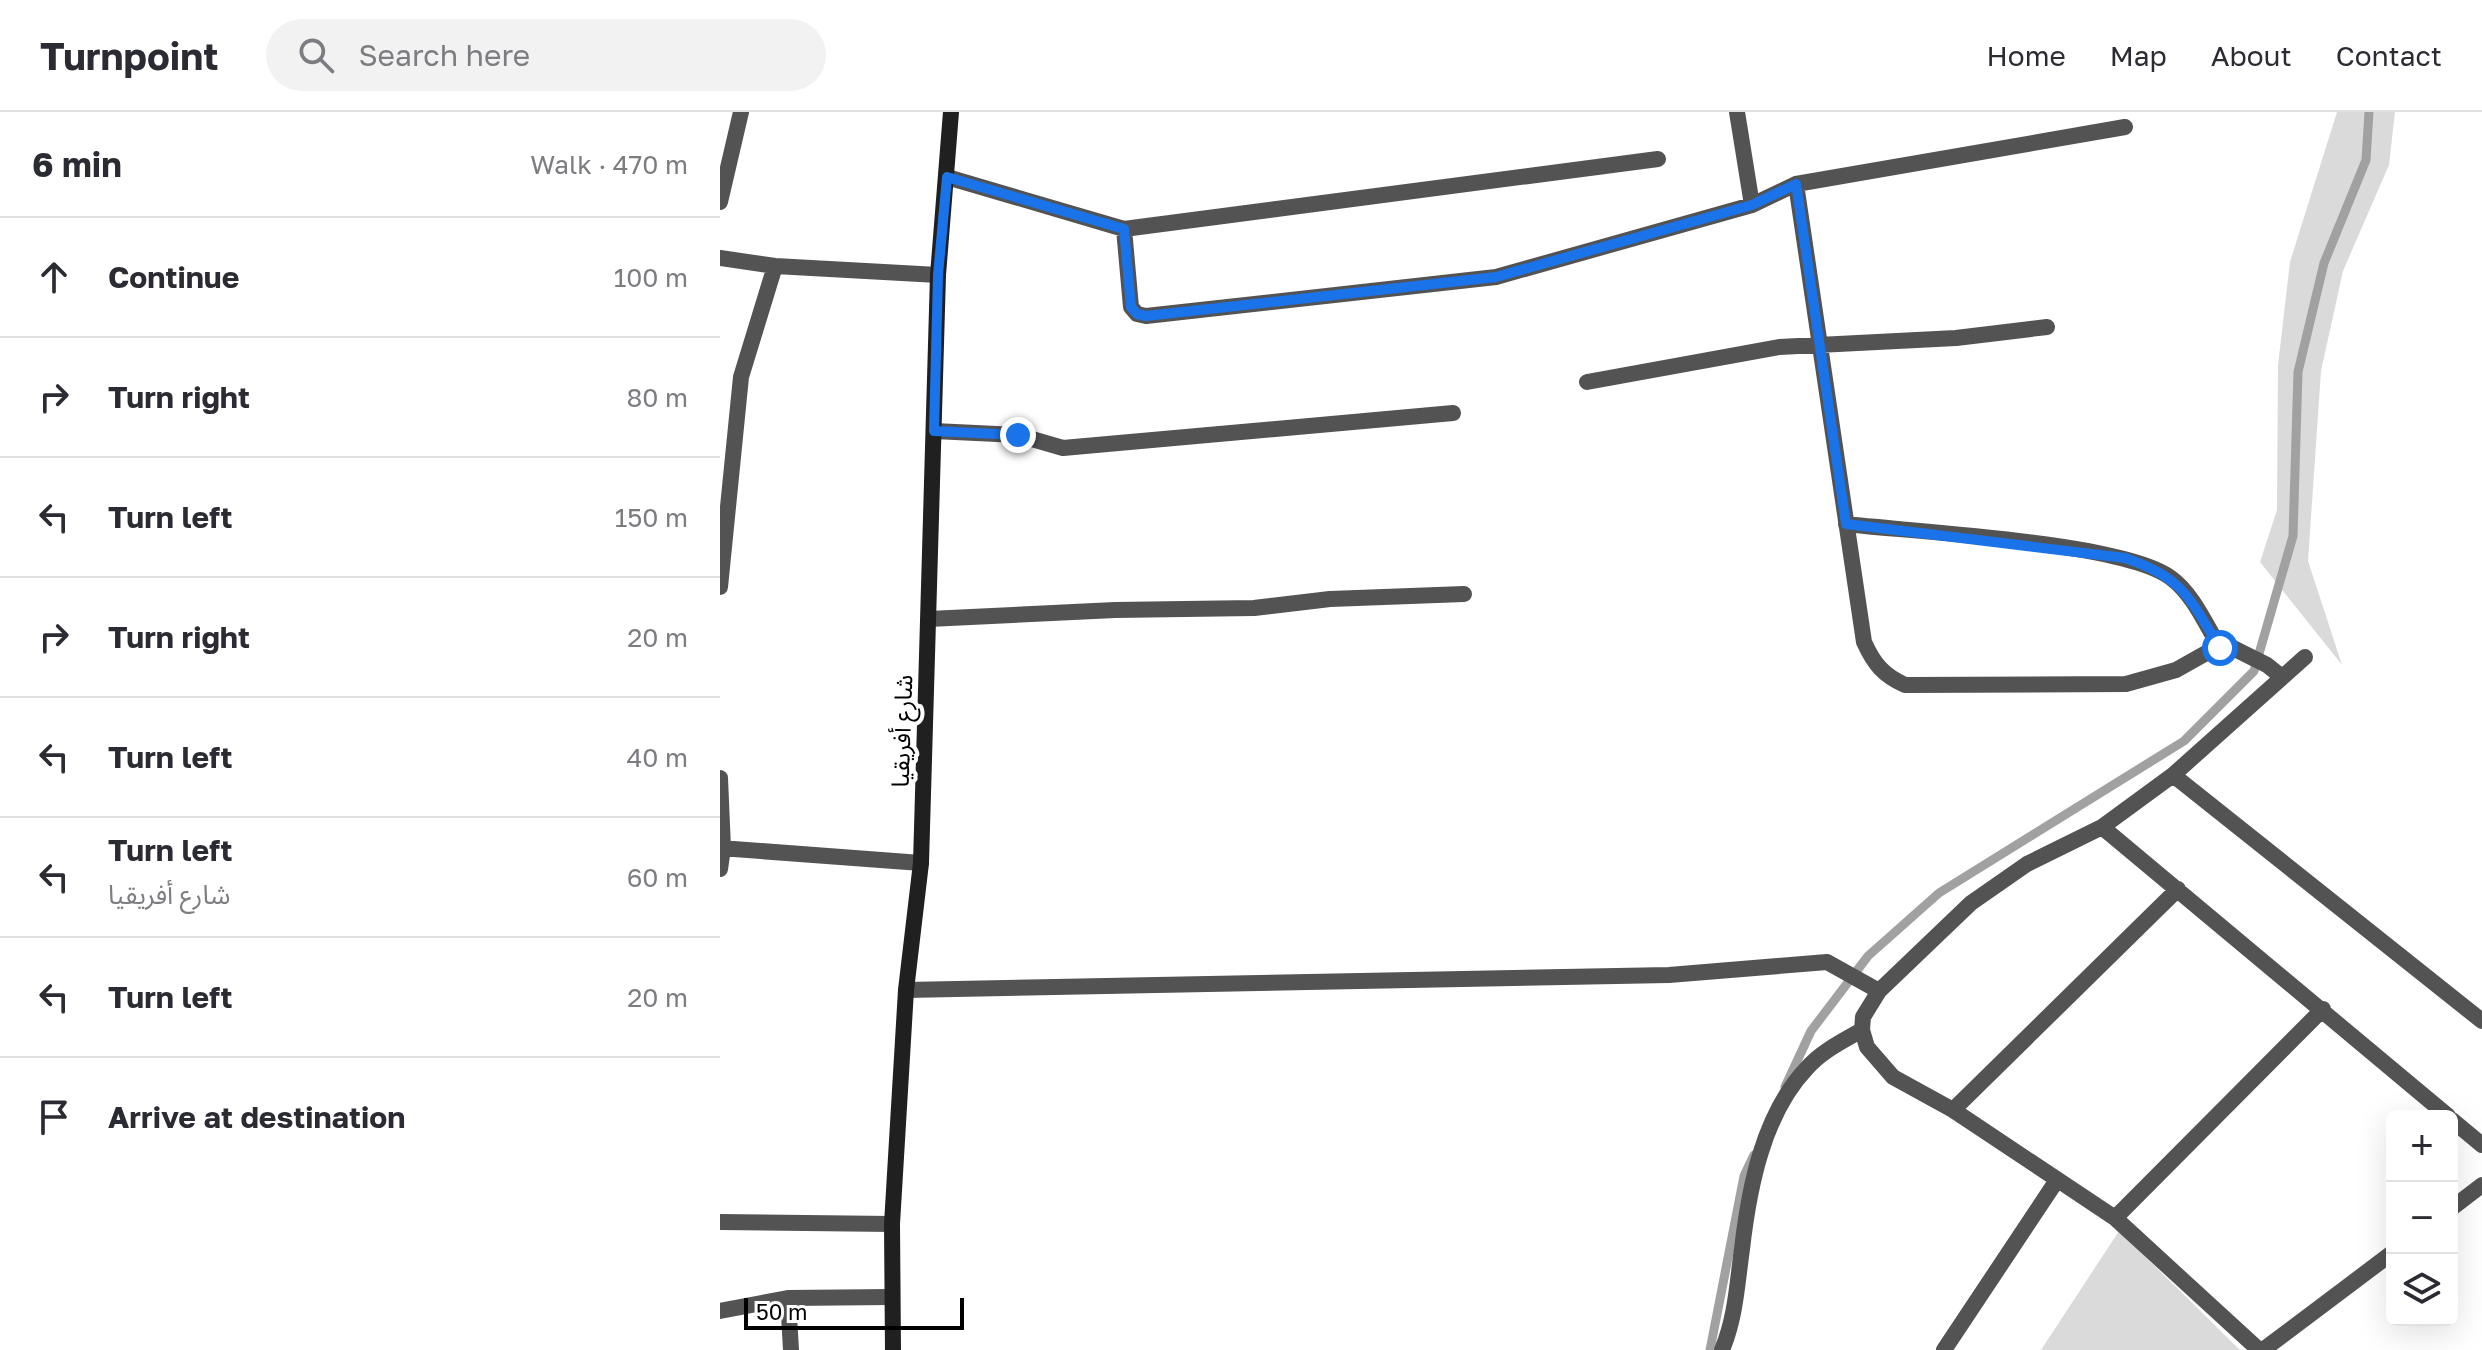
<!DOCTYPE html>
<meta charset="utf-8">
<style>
:root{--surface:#fff;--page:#f2f2f3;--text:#2b2b33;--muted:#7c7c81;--line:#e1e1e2}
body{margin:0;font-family:"Golos Text","Noto Sans Arabic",sans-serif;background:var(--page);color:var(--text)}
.controls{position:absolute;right:24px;bottom:24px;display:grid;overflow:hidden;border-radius:12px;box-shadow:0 8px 32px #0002}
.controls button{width:72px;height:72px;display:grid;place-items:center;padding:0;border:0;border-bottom:2px solid var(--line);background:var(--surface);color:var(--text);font:40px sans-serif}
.scale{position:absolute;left:24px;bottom:20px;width:220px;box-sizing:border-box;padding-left:8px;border:4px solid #000;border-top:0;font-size:22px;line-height:28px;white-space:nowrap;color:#000;-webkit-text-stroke:6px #fff;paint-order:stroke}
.stop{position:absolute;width:24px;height:24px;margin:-18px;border:6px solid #1a73e8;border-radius:50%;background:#fff}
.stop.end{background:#1a73e8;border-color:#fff;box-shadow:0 2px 8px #0008}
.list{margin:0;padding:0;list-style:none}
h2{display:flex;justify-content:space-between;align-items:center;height:104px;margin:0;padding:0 32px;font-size:34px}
h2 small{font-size:26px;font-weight:400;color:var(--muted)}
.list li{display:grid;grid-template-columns:52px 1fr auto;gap:24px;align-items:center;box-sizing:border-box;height:120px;padding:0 32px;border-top:2px solid var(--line)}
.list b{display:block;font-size:30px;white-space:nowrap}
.list p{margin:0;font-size:26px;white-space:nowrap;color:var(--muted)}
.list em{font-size:26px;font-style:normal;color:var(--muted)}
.icon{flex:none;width:44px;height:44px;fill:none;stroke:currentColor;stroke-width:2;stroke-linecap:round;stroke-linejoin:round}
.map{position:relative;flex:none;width:1762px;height:1238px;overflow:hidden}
header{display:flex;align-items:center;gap:48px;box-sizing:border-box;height:112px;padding:0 40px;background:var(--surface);border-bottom:2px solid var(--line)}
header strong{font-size:38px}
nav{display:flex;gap:44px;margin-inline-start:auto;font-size:28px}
.search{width:560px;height:72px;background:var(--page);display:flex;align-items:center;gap:20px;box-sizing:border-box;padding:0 28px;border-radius:44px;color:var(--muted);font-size:30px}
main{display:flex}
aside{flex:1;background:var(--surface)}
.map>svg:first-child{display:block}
.green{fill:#dadada}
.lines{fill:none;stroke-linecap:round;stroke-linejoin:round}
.stream{stroke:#a1a1a1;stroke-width:9}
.street{stroke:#535353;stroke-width:16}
.secondary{stroke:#202020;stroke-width:16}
.route{stroke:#1a73e8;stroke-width:10}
.labels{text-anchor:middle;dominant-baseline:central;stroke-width:8;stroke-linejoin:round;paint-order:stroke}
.street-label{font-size:24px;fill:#000;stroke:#fff}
</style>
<header>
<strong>Turnpoint</strong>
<div class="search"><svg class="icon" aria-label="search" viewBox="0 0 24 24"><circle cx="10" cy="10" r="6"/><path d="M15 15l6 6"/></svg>Search here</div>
<nav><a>Home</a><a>Map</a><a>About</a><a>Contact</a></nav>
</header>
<main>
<aside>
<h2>6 min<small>Walk · 470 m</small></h2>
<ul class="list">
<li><svg class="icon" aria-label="ahead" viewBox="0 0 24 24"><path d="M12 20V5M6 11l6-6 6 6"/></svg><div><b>Continue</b></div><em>100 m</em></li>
<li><svg class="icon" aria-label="right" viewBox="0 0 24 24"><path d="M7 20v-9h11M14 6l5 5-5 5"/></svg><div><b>Turn right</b></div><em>80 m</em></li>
<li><svg class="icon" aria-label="left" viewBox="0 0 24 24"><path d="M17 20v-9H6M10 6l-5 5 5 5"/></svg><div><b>Turn left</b></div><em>150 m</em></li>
<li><svg class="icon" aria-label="right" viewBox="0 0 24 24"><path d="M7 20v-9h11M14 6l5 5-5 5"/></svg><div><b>Turn right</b></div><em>20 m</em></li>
<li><svg class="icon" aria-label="left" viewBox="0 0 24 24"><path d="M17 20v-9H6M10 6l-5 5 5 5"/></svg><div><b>Turn left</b></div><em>40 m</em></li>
<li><svg class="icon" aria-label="left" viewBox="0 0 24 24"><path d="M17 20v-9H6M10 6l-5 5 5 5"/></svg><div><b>Turn left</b><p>شارع أفريقيا</p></div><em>60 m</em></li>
<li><svg class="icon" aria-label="left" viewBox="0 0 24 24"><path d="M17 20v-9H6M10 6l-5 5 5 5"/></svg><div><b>Turn left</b></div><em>20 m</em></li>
<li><svg class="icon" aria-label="arrive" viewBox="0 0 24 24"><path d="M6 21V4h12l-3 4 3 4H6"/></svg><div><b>Arrive at destination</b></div></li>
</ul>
</aside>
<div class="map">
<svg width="1762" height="1238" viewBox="0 0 1762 1238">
<rect width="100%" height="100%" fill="#fff"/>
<path class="green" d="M 1617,0 L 1675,0 L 1669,53 L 1623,159 L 1601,259 L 1588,449 L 1622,553 L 1540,450 L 1557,398 L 1558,253 L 1570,150 Z
M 1399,1119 L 1520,1238 L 1321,1238 Z"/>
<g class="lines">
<path class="stream" d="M 1065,975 L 1091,919 L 1148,844 L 1219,781 L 1464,629 L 1534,559 L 1573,424 L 1578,260 L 1604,151 L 1646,48 L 1649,0
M 990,1238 L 1024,1064 L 1034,1043"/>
<path class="street" d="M 1017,0 L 1032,93
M 227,65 L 404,117 L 938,47
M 1076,72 L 1144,530 C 1154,552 1163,563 1185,573 L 1406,572 L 1456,558 L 1488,540 L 1511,535 L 1547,553 L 1562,565
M 0,90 L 21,0
M 404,117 L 411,195 L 417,202 L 426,204 L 776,165 L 1032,93 L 1076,72 L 1405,15
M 0,146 L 55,154 L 218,163
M 867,270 L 1059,235 L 1236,226 L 1327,215
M 214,319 L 298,323 L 343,336 L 733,301
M 1126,412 C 1194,420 1404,430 1451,466 C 1473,482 1486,513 1500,536
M 0,475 L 21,265 L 55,154
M 209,507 L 395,498 L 534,496 L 610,487 L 744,482
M 1453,663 L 1762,909
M 0,666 L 3,736 L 0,757
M 1382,715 L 1728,1004
M 0,736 L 201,751
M 186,878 L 949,863 L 1107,850 L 1159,879
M 1233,998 L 1458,777
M 1732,1008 L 1762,1033
M 1732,1096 L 1762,1073
M 1395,1106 L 1603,897
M 0,1110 L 172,1112
M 68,1186 L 71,1238
M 0,1199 L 68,1186 L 171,1185
M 1002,1238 C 1016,1204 1017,1172 1022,1137 C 1029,1076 1043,1002 1087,956 C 1102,939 1123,929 1142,918
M 1224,1238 L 1337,1068
M 1539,1238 L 1395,1106 L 1233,998 L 1173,965 L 1147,935 L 1142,918 L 1143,905 L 1159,879 L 1251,791 L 1307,752 L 1382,715 L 1453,663 L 1585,545
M 1543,1238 L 1672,1141"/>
<path class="secondary" d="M 173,1238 L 172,1112 L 186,878 L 201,751 L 218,163 L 231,0"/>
</g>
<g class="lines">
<path class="route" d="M 298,323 L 214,319 L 218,163 L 227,65 L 404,117 L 411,195 L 417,202 L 426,204 L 776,165 L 1032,93 L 1076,72 L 1126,412 L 1405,446 C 1464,466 1469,486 1500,536"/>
</g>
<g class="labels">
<g class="street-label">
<text transform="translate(181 619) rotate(-88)">شارع أفريقيا</text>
</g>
</g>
</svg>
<div class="controls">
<button>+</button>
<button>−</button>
<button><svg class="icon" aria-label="layers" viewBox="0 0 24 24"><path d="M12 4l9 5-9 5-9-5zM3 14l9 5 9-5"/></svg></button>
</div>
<div class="scale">50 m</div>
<div class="stop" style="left:1500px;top:536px"></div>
<div class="stop end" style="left:298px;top:323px"></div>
</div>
</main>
